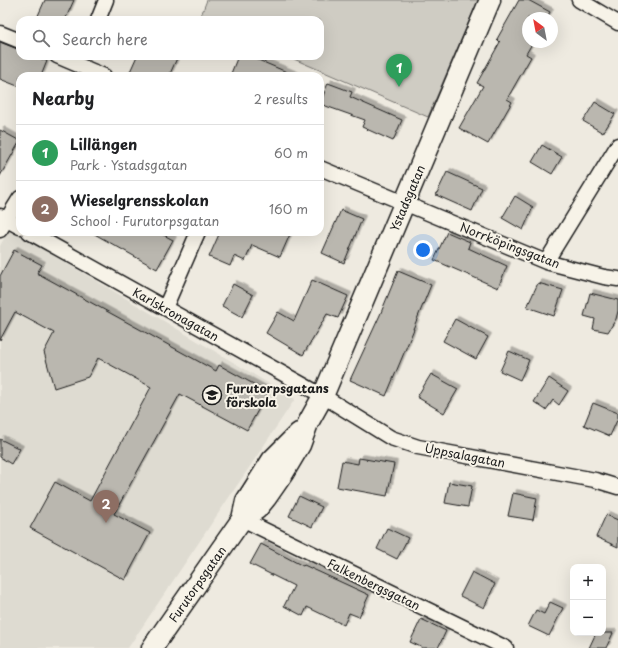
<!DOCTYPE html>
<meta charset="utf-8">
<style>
:root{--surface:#fff;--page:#f6f6f6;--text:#202124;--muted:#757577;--line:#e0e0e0;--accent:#7c3aed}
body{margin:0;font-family:"Playpen Sans",sans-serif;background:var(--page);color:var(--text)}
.controls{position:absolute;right:12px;bottom:12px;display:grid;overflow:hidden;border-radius:8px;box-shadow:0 4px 16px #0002}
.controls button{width:36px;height:36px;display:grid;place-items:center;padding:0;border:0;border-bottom:1px solid var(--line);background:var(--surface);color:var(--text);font:20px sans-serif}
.compass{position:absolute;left:522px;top:12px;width:36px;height:36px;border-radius:50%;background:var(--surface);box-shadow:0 4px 16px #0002;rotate:328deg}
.you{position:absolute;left:423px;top:250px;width:14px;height:14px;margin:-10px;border:3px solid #fff;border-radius:50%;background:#1a73e8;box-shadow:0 0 0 6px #1a73e833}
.badge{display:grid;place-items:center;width:26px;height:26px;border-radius:50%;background:var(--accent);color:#fff;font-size:13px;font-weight:700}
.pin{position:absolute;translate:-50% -33px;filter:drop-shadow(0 1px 2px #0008)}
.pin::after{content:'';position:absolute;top:21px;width:14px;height:12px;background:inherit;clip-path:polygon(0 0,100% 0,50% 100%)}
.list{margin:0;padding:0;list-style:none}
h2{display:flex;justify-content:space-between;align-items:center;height:52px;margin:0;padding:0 16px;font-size:17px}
h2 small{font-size:13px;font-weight:400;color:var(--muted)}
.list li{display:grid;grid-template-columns:26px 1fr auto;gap:12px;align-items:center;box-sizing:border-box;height:56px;padding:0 16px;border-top:1px solid var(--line)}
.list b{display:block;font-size:15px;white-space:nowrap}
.list p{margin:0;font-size:13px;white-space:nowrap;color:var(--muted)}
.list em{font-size:13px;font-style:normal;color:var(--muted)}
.icon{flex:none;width:22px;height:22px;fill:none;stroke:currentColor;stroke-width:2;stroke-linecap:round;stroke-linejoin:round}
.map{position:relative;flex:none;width:618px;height:648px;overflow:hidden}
.search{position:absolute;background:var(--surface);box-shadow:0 4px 16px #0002;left:16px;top:16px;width:308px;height:44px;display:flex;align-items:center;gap:10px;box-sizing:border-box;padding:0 14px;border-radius:12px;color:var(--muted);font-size:15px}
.panel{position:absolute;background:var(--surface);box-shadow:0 4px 16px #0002;left:16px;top:72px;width:308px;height:164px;border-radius:12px}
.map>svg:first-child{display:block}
.built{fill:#dedbd1}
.green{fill:#cfccc3;stroke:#767470}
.building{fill:#bab7af;stroke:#1c1c1c;filter:url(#shadow)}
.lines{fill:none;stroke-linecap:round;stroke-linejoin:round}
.street-casing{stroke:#1c1c1c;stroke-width:17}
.secondary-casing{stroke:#1c1c1c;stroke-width:23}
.street{stroke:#f7f3e8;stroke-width:14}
.secondary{stroke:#f7f3e8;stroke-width:20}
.labels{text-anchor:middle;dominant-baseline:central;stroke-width:4;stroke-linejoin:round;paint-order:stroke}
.street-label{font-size:12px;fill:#1c1c1c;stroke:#f7f3e8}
.poi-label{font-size:12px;font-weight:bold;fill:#1c1c1c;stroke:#f7f3e8;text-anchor:start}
</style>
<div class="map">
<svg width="618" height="648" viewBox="0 0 618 648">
<defs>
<filter id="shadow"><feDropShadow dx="3.5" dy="-3.5" stdDeviation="0" flood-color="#0004"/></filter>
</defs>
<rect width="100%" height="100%" fill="#eeeae0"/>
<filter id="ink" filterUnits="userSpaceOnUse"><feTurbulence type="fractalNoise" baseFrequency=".025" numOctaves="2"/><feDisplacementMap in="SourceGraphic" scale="8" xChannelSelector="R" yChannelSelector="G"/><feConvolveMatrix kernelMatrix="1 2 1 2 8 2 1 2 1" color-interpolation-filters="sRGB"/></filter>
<g filter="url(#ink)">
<path class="built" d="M 9,229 L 295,399 L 128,648 L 0,648 L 0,246 Z"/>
<path class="green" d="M 207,0 L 478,0 L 428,117 L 287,56 L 320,56 L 320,20 L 204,20 L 200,18 Z"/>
<path class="building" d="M 45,0 L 74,0 L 65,20 L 36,20 Z
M 519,0 L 528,0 L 550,12 L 547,18 L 528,18 L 528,42 L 533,42 L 526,54 L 531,57 L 507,99 L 512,102 L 488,144 L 459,128 L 483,86 L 477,83 L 500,42 L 497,39 Z
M 0,42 L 20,50 L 20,56 L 34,56 L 47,61 L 41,76 L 20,76 L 20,87 L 0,79 Z
M 137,56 L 178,56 L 169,76 L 128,76 Z
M 238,56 L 249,56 L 296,76 L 230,76 Z
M 328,83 L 352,92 L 350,97 L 402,120 L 393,141 L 362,127 L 365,120 L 320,104 Z
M 595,102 L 615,114 L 603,133 L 583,121 Z
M 0,130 L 20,141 L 0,176 Z
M 542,145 L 562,157 L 552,174 L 532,162 Z
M 447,172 L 482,188 L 472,211 L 436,195 Z
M 515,196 L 533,207 L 523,230 L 502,218 Z
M 341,210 L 362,219 L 344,263 L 322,253 Z
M 91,232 L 158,232 L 173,240 L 157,269 Z
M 220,232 L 291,232 L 280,257 L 252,245 L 245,261 L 234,256 L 230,266 L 209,257 Z
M 447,232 L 470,242 L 468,248 L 507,266 L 498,288 L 434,260 Z
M 14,250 L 42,265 L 37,273 L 216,371 L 219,365 L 268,392 L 247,430 L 180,394 L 114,514 L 150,533 L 125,580 L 30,528 L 55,482 L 90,501 L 151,387 L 98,358 L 88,377 L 54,388 L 44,352 L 54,333 L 15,312 L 0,340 L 0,276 Z
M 398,271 L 431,285 L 413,329 L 414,329 L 386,396 L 350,380 L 380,315 Z
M 312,280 L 348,296 L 338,318 L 327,314 L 303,355 L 266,333 L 278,312 L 294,321 Z
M 538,283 L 563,290 L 554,316 L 527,307 Z
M 233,284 L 253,295 L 242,317 L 222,306 Z
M 590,293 L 618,300 L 618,311 L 616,319 L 608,332 L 593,329 L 595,319 L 584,316 Z
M 455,319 L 488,337 L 476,359 L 443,341 Z
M 509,351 L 529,360 L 520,380 L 500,371 Z
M 431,374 L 458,389 L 444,413 L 417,397 Z
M 549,378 L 568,391 L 559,405 L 553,400 L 546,410 L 534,402 Z
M 593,403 L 618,413 L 618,418 L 610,436 L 584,425 Z
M 0,439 L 20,449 L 11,464 L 0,457 Z
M 359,458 L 394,464 L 387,496 L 337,487 L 342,461 L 358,464 Z
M 449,482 L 472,486 L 468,507 L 445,503 Z
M 513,493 L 537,498 L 533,520 L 508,516 Z
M 299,496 L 322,507 L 312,527 L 289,516 Z
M 606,515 L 618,520 L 618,547 L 596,537 Z
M 387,528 L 408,538 L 397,559 L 377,549 Z
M 261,544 L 303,566 L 304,565 L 369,595 L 359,617 L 349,613 L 344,625 L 307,607 L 303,616 L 284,606 L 294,586 L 250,564 Z
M 472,572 L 495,584 L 484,608 L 460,596 Z
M 550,602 L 563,608 L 549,636 L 528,626 L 536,610 L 544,614 Z
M 421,619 L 446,631 L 438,648 L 423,648 L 410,642 Z
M 596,633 L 613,633 L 606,648 L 589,648 Z"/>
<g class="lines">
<defs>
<path id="street" d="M 579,0 L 618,23
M 98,20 L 106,0
M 0,33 L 20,41
M 57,56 L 104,76
M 320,168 L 546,262 L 604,277 L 618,279
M 0,216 L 20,227
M 0,230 L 20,198
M 29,232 L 323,396 L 391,438 L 418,447 L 595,480 L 618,487
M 546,262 L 618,145
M 165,308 L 198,232
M 242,519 L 506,648"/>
<path id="secondary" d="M 242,519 L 257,509 L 266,498 L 284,472 L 300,445 L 308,423 L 323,396 L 490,0
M 152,648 L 242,519 L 246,501 L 272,460 L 299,433"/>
</defs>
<use href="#street" class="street-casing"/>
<use href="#secondary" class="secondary-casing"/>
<use href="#street" class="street"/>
<use href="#secondary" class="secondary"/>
</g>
</g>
<defs>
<symbol id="school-ring" viewBox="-11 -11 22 22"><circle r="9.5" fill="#f7f3e8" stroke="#1c1c1c" stroke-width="1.5"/><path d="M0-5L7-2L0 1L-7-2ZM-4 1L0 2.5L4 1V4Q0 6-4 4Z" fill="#1c1c1c"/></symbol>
</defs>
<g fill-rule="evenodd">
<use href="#school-ring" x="201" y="384" width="22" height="22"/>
</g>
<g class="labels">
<g class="street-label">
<text transform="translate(407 198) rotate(-67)">Ystadsgatan</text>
<text transform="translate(510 245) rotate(21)">Norrköpingsgatan</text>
<text transform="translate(176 314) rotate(29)">Karlskronagatan</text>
<text transform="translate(465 455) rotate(11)">Uppsalagatan</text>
<text transform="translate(197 584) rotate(-55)">Furutorpsgatan</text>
<text transform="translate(374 584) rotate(26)">Falkenbergsgatan</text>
</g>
<g class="poi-label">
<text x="226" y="388">Furutorpsgatans<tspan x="226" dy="14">förskola</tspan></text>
</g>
</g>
</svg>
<div class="controls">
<button>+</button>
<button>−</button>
</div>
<svg class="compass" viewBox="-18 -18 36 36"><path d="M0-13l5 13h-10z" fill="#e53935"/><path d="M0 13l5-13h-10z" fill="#757577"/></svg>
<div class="you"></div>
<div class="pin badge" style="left:399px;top:87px;background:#2e9e5b">1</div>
<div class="pin badge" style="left:106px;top:523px;background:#8d6e63">2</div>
<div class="search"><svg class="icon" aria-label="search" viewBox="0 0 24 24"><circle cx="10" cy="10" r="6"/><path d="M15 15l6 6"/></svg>Search here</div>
<section class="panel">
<h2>Nearby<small>2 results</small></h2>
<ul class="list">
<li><span class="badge" style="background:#2e9e5b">1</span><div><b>Lillängen</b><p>Park · Ystadsgatan</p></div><em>60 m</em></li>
<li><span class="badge" style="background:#8d6e63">2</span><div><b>Wieselgrensskolan</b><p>School · Furutorpsgatan</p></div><em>160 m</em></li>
</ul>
</section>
</div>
